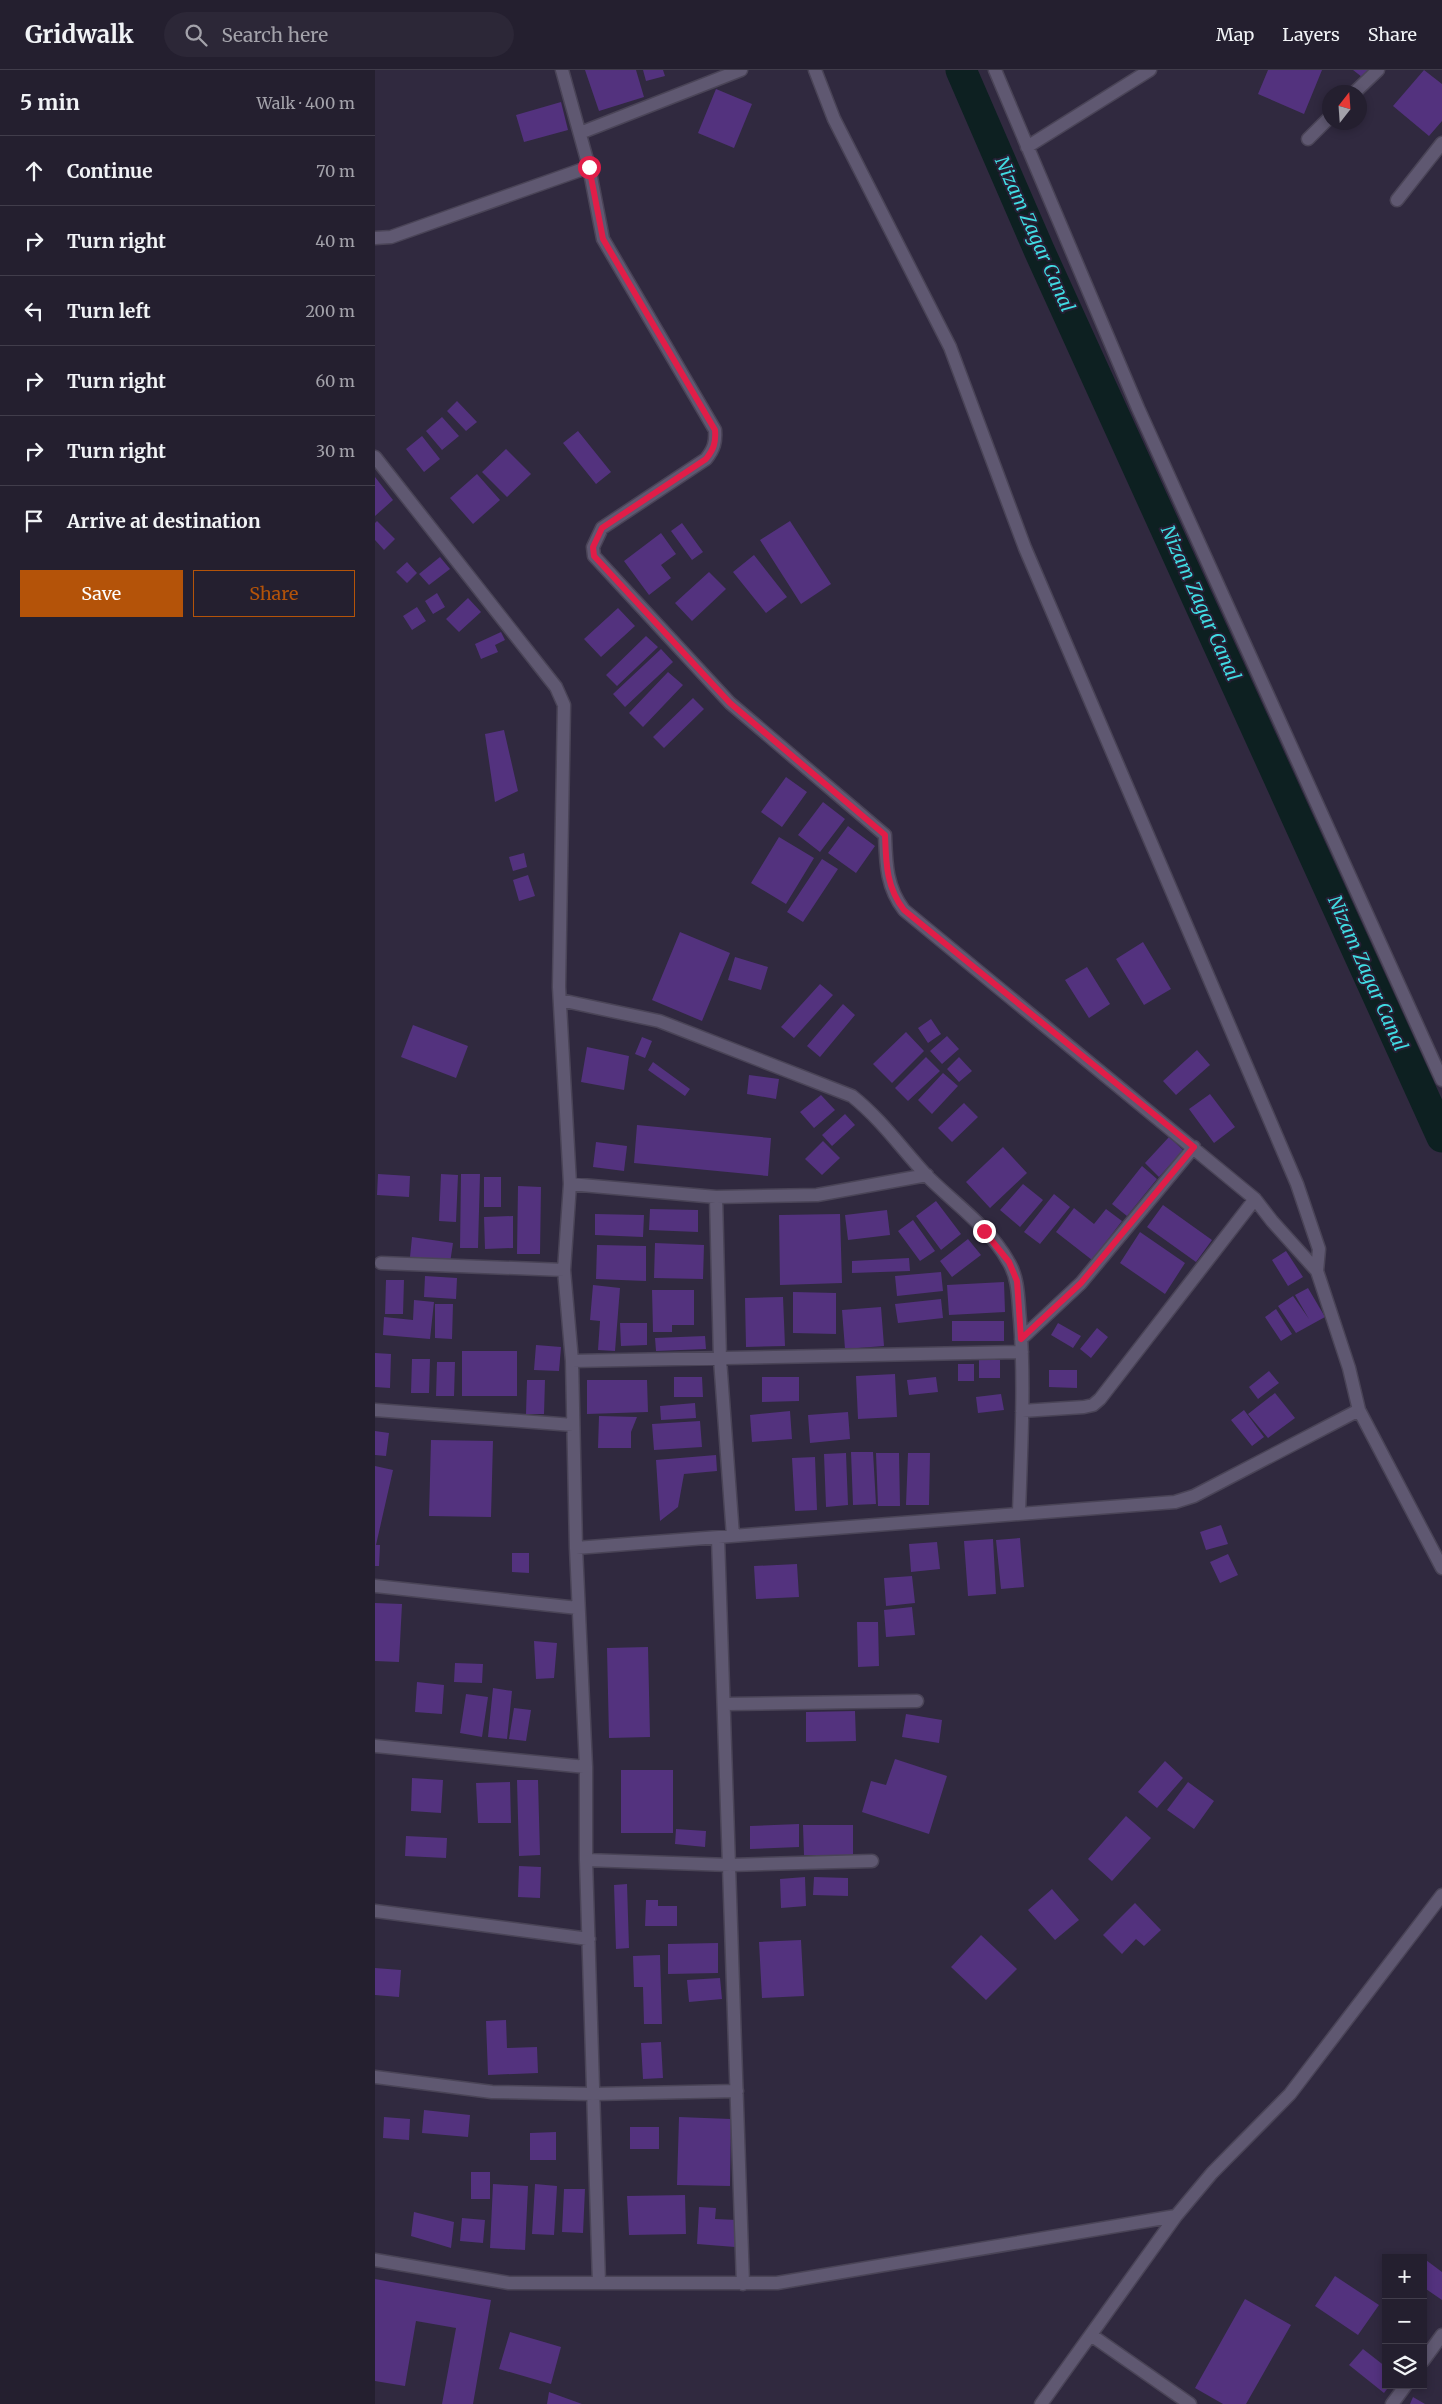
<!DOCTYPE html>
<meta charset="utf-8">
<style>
:root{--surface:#241f2f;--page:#2c2737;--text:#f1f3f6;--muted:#a3a2aa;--line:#413d4b;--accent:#b45309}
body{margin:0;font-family:Merriweather,serif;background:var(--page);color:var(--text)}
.controls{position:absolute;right:15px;bottom:15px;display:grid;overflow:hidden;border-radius:0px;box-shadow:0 2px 8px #0003}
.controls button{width:45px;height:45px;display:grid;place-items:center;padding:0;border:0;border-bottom:1px solid var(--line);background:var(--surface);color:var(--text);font:25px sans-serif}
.compass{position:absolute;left:947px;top:15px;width:45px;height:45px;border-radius:50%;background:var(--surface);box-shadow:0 2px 8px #0003;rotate:17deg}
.stop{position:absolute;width:15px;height:15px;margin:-11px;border:4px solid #e11d48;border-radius:50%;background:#fff}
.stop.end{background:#e11d48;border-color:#fff;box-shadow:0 1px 5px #0008}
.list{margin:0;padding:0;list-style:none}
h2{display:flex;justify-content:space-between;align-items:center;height:65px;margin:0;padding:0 20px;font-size:21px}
h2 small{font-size:16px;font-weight:400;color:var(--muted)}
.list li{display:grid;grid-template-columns:32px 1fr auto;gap:15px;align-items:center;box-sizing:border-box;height:70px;padding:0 20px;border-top:1px solid var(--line)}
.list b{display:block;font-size:19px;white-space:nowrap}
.list em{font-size:16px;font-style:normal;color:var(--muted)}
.actions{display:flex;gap:10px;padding:15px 20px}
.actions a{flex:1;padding:11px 0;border:1px solid var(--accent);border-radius:0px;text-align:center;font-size:18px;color:var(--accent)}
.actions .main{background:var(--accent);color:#fff}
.icon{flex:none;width:28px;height:28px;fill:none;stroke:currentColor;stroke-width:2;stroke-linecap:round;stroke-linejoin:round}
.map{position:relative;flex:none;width:1067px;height:2334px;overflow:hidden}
header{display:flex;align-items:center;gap:30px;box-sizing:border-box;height:70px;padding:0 25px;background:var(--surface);border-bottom:1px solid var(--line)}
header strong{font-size:24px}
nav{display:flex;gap:28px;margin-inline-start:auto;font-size:18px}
.search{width:350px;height:45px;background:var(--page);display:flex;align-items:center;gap:12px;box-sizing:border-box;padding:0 18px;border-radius:28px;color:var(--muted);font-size:19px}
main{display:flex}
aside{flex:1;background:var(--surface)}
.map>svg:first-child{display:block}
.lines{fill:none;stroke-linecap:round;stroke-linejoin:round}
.canal{stroke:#0d2021;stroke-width:31}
.building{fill:#53327e}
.minor-casing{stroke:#4a4457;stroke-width:15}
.minor{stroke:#5f5871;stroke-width:12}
.route{stroke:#e11d48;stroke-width:6}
.labels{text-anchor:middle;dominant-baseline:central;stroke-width:4;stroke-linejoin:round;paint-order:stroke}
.water-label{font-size:19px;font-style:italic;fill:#41dbe3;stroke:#261f34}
</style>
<header>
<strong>Gridwalk</strong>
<div class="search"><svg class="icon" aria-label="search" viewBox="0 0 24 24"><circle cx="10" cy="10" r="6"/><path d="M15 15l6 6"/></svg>Search here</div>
<nav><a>Map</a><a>Layers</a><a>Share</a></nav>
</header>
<main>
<aside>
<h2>5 min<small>Walk · 400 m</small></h2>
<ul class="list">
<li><svg class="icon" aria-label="ahead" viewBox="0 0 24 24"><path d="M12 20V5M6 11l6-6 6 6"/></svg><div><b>Continue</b></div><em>70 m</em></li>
<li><svg class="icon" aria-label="right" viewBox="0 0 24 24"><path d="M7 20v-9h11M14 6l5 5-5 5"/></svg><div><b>Turn right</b></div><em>40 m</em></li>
<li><svg class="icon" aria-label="left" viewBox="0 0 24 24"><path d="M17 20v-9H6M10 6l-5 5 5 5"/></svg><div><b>Turn left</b></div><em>200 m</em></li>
<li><svg class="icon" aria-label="right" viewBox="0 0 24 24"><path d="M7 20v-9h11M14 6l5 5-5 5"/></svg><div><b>Turn right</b></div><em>60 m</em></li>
<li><svg class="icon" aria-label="right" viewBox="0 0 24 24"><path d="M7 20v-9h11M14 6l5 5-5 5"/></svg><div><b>Turn right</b></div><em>30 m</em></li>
<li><svg class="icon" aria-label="arrive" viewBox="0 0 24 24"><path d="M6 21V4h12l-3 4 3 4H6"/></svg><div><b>Arrive at destination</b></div></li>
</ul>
<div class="actions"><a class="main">Save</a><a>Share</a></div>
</aside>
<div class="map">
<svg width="1067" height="2334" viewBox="0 0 1067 2334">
<rect width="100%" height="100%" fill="#30293f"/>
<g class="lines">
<path class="canal" d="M 586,0 L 664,180 L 1067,1067"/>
</g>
<path class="building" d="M 210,0 L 261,0 L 269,27 L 224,41 Z
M 268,0 L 288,0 L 290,6 L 271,11 Z
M 893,0 L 947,0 L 929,44 L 883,24 Z
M 978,0 L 993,0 L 987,7 Z
M 1049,0 L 1067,14 L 1067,51 L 1054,66 L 1018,36 Z
M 341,19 L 377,34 L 359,78 L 323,63 Z
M 186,32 L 193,60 L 149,72 L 141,45 Z
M 82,331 L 102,352 L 91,361 L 72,341 Z
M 67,347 L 84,366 L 67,380 L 51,361 Z
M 203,361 L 236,402 L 221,414 L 188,373 Z
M 47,366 L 65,389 L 49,402 L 31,379 Z
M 131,379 L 156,404 L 132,427 L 107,402 Z
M 102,404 L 125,430 L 98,454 L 75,428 Z
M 0,407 L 18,430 L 0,446 Z
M 2,451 L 20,469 L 9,480 L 0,470 L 0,453 Z
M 415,451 L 456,514 L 426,534 L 385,470 Z
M 307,453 L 328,482 L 317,490 L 296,461 Z
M 286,463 L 301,484 L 286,495 L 296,508 L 274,525 L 249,491 Z
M 379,485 L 412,527 L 391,543 L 358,502 Z
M 65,487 L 75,499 L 54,515 L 44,504 Z
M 32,492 L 42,503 L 32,513 L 21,502 Z
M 334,502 L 351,519 L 317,551 L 300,533 Z
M 62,523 L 70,537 L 58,544 L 50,531 Z
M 93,528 L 106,542 L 84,562 L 71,549 Z
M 42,537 L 51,551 L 37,560 L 28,546 Z
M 243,538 L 260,556 L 226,587 L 209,569 Z
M 126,562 L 130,570 L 120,575 L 123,582 L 106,589 L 100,574 Z
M 271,566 L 283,577 L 242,616 L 231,605 Z
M 286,579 L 298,592 L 250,637 L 238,624 Z
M 293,602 L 308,615 L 268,657 L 254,643 Z
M 318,628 L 329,639 L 289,678 L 278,667 Z
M 129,660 L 143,721 L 120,732 L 110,664 Z
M 411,707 L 432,722 L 407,757 L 386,742 Z
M 448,732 L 470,749 L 445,782 L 423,765 Z
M 473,756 L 500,776 L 481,803 L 453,783 Z
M 404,767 L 439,788 L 411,834 L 376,813 Z
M 149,783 L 152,797 L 138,801 L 134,787 Z
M 447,789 L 463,799 L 428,852 L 412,842 Z
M 153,805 L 160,826 L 144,831 L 138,810 Z
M 305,862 L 355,883 L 327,951 L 277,930 Z
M 768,872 L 796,919 L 769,935 L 741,889 Z
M 360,887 L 393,897 L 386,920 L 353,910 Z
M 712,897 L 735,934 L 714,948 L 690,910 Z
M 445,914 L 458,925 L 419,968 L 406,957 Z
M 468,934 L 480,945 L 445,987 L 432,976 Z
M 556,949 L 566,964 L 553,973 L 543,958 Z
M 38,955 L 93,976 L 81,1008 L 26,987 Z
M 531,962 L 549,981 L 517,1013 L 498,994 Z
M 572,966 L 584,979 L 567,994 L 555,981 Z
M 267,967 L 277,971 L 270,988 L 260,984 Z
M 212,977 L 254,986 L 249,1020 L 206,1012 Z
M 822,980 L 835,995 L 801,1025 L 788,1011 Z
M 551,987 L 565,1001 L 533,1031 L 520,1018 Z
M 584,987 L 597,1001 L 584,1012 L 572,999 Z
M 278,992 L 315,1019 L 310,1026 L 273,1000 Z
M 568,1003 L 583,1016 L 557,1044 L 543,1030 Z
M 374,1005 L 404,1009 L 401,1029 L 372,1024 Z
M 835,1024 L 860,1057 L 839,1073 L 814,1039 Z
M 446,1025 L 460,1040 L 439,1058 L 425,1042 Z
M 589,1033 L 603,1047 L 577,1072 L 563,1058 Z
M 470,1044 L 480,1055 L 457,1076 L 447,1065 Z
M 262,1055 L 396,1068 L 393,1106 L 259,1093 Z
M 794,1067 L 808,1080 L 784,1107 L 770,1093 Z
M 448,1071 L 465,1088 L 447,1105 L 430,1089 Z
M 221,1072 L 252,1076 L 249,1101 L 218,1097 Z
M 628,1077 L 652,1103 L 615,1138 L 591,1112 Z
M 767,1096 L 782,1109 L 752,1146 L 737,1134 Z
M 3,1104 L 35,1106 L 34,1127 L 2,1125 Z
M 66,1104 L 83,1105 L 81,1152 L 64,1151 Z
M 86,1104 L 105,1104 L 103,1178 L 85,1178 Z
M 109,1107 L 126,1107 L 126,1137 L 109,1137 Z
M 648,1114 L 668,1130 L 645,1157 L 625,1140 Z
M 143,1116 L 166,1117 L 165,1184 L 142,1184 Z
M 679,1124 L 695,1137 L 665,1174 L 649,1162 Z
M 561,1131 L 586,1164 L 566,1180 L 541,1146 Z
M 788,1135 L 837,1170 L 821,1192 L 772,1157 Z
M 699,1138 L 719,1154 L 731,1139 L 747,1151 L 717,1190 L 681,1162 Z
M 275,1139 L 323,1140 L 323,1162 L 274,1160 Z
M 512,1140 L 515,1165 L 473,1170 L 470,1145 Z
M 220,1144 L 269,1145 L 268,1167 L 220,1165 Z
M 465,1144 L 467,1213 L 405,1215 L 404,1145 Z
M 138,1146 L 138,1178 L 110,1179 L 109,1147 Z
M 538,1150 L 560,1181 L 545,1191 L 523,1161 Z
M 765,1162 L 810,1193 L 790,1224 L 745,1193 Z
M 37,1167 L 78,1173 L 75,1193 L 35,1187 Z
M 593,1169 L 606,1185 L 577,1207 L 565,1191 Z
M 280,1173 L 329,1175 L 328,1209 L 279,1208 Z
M 222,1175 L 271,1176 L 271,1211 L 221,1209 Z
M 911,1181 L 928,1207 L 913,1216 L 897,1190 Z
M 534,1188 L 535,1201 L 477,1203 L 477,1191 Z
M 566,1202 L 568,1221 L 522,1226 L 520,1206 Z
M 50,1206 L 82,1208 L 81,1229 L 49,1227 Z
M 11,1210 L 29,1210 L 28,1244 L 10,1244 Z
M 629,1212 L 630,1242 L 574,1245 L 572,1215 Z
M 218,1215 L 245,1218 L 240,1281 L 223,1280 L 225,1251 L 215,1250 Z
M 933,1218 L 950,1247 L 921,1263 L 903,1236 L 918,1226 L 934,1249 L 920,1225 Z
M 277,1220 L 319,1220 L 319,1255 L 297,1255 L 297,1262 L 278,1262 Z
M 418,1222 L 461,1223 L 461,1264 L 418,1263 Z
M 408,1227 L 410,1276 L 371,1277 L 370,1228 Z
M 566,1229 L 568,1248 L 523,1253 L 520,1234 Z
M 39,1230 L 59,1232 L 55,1269 L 8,1265 L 9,1247 L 38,1250 Z
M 60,1234 L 78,1234 L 77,1269 L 60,1268 Z
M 506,1237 L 509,1276 L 470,1279 L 467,1240 Z
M 901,1239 L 917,1264 L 906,1271 L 890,1247 Z
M 577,1251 L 629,1251 L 629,1271 L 577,1271 Z
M 245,1253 L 272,1253 L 272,1275 L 246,1276 Z
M 683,1253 L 706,1266 L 698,1278 L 676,1265 Z
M 722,1258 L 733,1267 L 716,1288 L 705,1279 Z
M 330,1266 L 331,1279 L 281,1281 L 280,1268 Z
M 161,1275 L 186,1277 L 184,1301 L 159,1300 Z
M 87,1281 L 142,1281 L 142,1326 L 87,1326 Z
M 0,1283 L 16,1284 L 15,1318 L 0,1317 Z
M 37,1289 L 55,1289 L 54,1323 L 36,1323 Z
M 604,1290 L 625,1290 L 625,1308 L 604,1308 Z
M 62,1292 L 80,1292 L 79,1326 L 61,1326 Z
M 583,1294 L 599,1294 L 599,1311 L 583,1311 Z
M 674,1300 L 702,1300 L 702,1318 L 674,1317 Z
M 894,1301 L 904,1313 L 883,1329 L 874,1317 Z
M 520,1304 L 522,1347 L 483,1349 L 481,1306 Z
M 299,1307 L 327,1307 L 328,1327 L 299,1327 Z
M 387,1307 L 424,1307 L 424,1331 L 387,1332 Z
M 561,1307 L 563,1322 L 534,1325 L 532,1310 Z
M 152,1310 L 170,1310 L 169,1344 L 151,1344 Z
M 212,1310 L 272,1310 L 273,1342 L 212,1344 Z
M 900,1323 L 920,1348 L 893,1368 L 873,1344 Z
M 626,1324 L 629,1340 L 603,1343 L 601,1327 Z
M 320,1333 L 321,1348 L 286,1350 L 285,1336 Z
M 869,1340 L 889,1367 L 877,1376 L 856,1350 Z
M 415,1341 L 417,1369 L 377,1372 L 375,1345 Z
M 473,1342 L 475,1369 L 435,1373 L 433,1345 Z
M 224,1346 L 262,1347 L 256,1362 L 256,1378 L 223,1378 Z
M 325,1351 L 327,1377 L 279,1380 L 277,1354 Z
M 0,1361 L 14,1363 L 11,1386 L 0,1385 Z
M 56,1370 L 118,1371 L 116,1447 L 54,1446 Z
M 476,1382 L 498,1382 L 501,1434 L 478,1435 Z
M 471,1383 L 473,1435 L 451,1437 L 449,1384 Z
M 501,1383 L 524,1383 L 525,1436 L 503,1436 Z
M 533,1383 L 555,1383 L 554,1435 L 531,1435 Z
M 341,1385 L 342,1401 L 309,1404 L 303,1437 L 285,1451 L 281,1390 Z
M 440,1387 L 442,1440 L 420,1441 L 417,1388 Z
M 0,1396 L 18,1400 L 1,1475 L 5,1475 L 4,1496 L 0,1496 Z
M 846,1455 L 853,1474 L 831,1480 L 825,1462 Z
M 645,1468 L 649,1517 L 626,1519 L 621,1470 Z
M 618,1469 L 621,1524 L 593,1526 L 589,1471 Z
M 562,1472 L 565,1499 L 536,1502 L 534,1474 Z
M 137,1483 L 154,1483 L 154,1503 L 137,1502 Z
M 853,1484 L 863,1505 L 845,1513 L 835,1492 Z
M 422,1494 L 424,1527 L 381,1529 L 379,1496 Z
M 537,1506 L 540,1533 L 511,1536 L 509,1508 Z
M 0,1533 L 27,1534 L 24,1592 L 0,1591 Z
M 537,1537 L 540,1565 L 511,1567 L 509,1540 Z
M 482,1552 L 503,1552 L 504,1596 L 483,1597 Z
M 159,1571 L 182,1573 L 179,1608 L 161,1609 Z
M 273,1577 L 275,1667 L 234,1668 L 232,1578 Z
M 80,1593 L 108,1594 L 107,1613 L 79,1612 Z
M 42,1612 L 69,1615 L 67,1644 L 40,1642 Z
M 118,1618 L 137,1621 L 132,1669 L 113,1667 Z
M 91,1624 L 113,1627 L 107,1667 L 85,1663 Z
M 139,1638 L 156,1640 L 151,1671 L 134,1669 Z
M 480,1641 L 481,1671 L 431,1672 L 431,1642 Z
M 531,1644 L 567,1650 L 564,1673 L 527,1667 Z
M 520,1689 L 572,1706 L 554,1764 L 487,1742 L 496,1711 L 511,1715 Z
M 790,1691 L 808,1708 L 782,1738 L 763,1722 Z
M 246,1700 L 298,1700 L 298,1763 L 246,1763 Z
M 37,1708 L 68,1710 L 66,1743 L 36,1741 Z
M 142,1710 L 163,1710 L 165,1785 L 144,1786 Z
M 135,1712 L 136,1753 L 103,1753 L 101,1713 Z
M 813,1712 L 839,1731 L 819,1759 L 792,1740 Z
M 751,1746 L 776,1768 L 737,1811 L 713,1789 Z
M 424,1754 L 424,1777 L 375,1779 L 375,1756 Z
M 428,1755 L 478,1755 L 478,1785 L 429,1785 Z
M 301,1759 L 331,1761 L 330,1777 L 300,1774 Z
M 31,1766 L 72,1768 L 71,1788 L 30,1786 Z
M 144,1796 L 166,1797 L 165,1828 L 143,1827 Z
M 430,1807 L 431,1836 L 406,1838 L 405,1809 Z
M 439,1807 L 473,1808 L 473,1826 L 438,1825 Z
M 252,1814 L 254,1878 L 241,1879 L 239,1815 Z
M 677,1819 L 704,1850 L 680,1870 L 653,1840 Z
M 271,1830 L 283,1830 L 283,1836 L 302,1836 L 302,1856 L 270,1856 Z
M 760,1833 L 786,1860 L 769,1876 L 761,1869 L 747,1884 L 728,1865 Z
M 606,1865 L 642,1899 L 611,1930 L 576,1897 Z
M 426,1870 L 429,1926 L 387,1928 L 384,1872 Z
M 343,1873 L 343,1903 L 293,1904 L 293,1874 Z
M 285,1885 L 287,1954 L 269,1954 L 268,1917 L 259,1917 L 258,1886 Z
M 0,1898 L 26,1900 L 24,1927 L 0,1925 Z
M 345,1908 L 347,1929 L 314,1932 L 312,1910 Z
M 131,1950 L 132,1978 L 162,1977 L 163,2003 L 113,2005 L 111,1951 Z
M 286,1972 L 288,2008 L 268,2009 L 266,1973 Z
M 49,2040 L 95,2045 L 93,2067 L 47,2063 Z
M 9,2047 L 35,2049 L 34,2070 L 8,2068 Z
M 304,2047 L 356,2049 L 355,2116 L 302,2115 Z
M 255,2057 L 284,2057 L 284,2079 L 255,2079 Z
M 181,2062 L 181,2090 L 155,2090 L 155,2063 Z
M 96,2102 L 115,2102 L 115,2129 L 96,2129 Z
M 118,2114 L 153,2116 L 150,2180 L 115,2178 Z
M 160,2114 L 182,2116 L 179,2165 L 157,2164 Z
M 189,2119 L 210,2119 L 208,2163 L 187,2162 Z
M 310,2125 L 311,2164 L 254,2165 L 252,2126 Z
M 324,2137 L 341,2138 L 340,2149 L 362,2150 L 360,2177 L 322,2174 Z
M 39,2142 L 79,2152 L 76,2178 L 36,2166 Z
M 87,2148 L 110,2150 L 108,2173 L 85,2171 Z
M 1051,2190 L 1067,2202 L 1067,2230 L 1048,2217 L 1048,2193 Z
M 960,2206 L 1004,2235 L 983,2265 L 940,2236 Z
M 0,2209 L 116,2230 L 98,2334 L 67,2334 L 81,2258 L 41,2251 L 30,2316 L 0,2311 Z
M 870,2229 L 916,2255 L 871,2334 L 848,2334 L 820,2318 Z
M 135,2262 L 186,2277 L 176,2314 L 124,2299 Z
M 988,2279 L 1011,2297 L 1011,2315 L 1015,2315 L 1009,2323 L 974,2295 Z
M 174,2322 L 207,2334 L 172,2334 Z
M 1038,2327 L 1050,2334 L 1035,2334 Z"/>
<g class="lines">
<defs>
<path id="minor" d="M 187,0 L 214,97 L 228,169 L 340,360 C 341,372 339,379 331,389 L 227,458 L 218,477 L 219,486 L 355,633 L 510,765 C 511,792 511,817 529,840 L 880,1129 L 897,1151 L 942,1201 L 974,1298 L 984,1340 L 1067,1498
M 440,0 L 459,49 L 575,277 L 650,478 L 922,1114 L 944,1179 L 942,1201
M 620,0 L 763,338 L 1067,1010
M 980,22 L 1003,0
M 205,63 L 366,0
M 933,69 L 954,48
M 652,77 L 775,0
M 1022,130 L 1067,73
M 0,168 L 16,167 L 214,97
M 0,387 L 181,617 L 189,635 L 184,917 L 195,1114 L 189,1200 L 197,1291 L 201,1478 L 211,1697 L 211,1790 L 224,2213
M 185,930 L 284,951 L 477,1026 C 507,1050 526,1078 552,1106 C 579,1133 614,1157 633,1191 C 644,1208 643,1230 645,1250 C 650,1314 646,1378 644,1443
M 195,1114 L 341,1127 L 442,1125 L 552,1105
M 341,1127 L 345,1289 L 358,1466
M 6,1193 L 189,1200
M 646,1269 L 706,1213 L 819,1077
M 197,1291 L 647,1282
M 0,1340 L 198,1355
M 647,1341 L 709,1337 L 718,1335 L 725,1329 L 880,1129
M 343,1468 L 368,2214
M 201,1478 L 800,1432 L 819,1426 L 984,1340
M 0,1516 L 203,1538
M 350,1634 L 542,1631
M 0,1676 L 211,1697
M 211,1790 L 355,1795 L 497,1791
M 0,1841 L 214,1869
M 0,2007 L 117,2022 L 218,2024 L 362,2021
M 0,2190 L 134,2213 L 402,2213 L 801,2146
M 716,2265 L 815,2334
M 1048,2291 L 1067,2265
M 666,2334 L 801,2146 L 837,2103 L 915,2024 L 1067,1825
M 1017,2334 L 1031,2315"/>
</defs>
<use href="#minor" class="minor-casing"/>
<use href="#minor" class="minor"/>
</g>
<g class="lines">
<path class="route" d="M 214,97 L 228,169 L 340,360 C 341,372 339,379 331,389 L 227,458 L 218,477 L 219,486 L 355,633 L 510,765 C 511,792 511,817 529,840 L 819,1077 L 706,1213 L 646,1269 L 642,1211 L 634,1192 L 609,1161"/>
</g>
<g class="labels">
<g class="water-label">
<text transform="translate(660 164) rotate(66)">Nizam Zagar Canal</text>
<text transform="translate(826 533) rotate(66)">Nizam Zagar Canal</text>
<text transform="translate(993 903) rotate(66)">Nizam Zagar Canal</text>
</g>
</g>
</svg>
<div class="controls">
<button>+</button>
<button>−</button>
<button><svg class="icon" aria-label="layers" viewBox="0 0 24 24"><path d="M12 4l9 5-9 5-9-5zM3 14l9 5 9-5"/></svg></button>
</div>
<svg class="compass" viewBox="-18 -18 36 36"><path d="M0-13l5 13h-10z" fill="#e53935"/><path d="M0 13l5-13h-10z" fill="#a3a2aa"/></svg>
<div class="stop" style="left:214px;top:97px"></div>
<div class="stop end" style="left:609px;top:1161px"></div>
</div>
</main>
